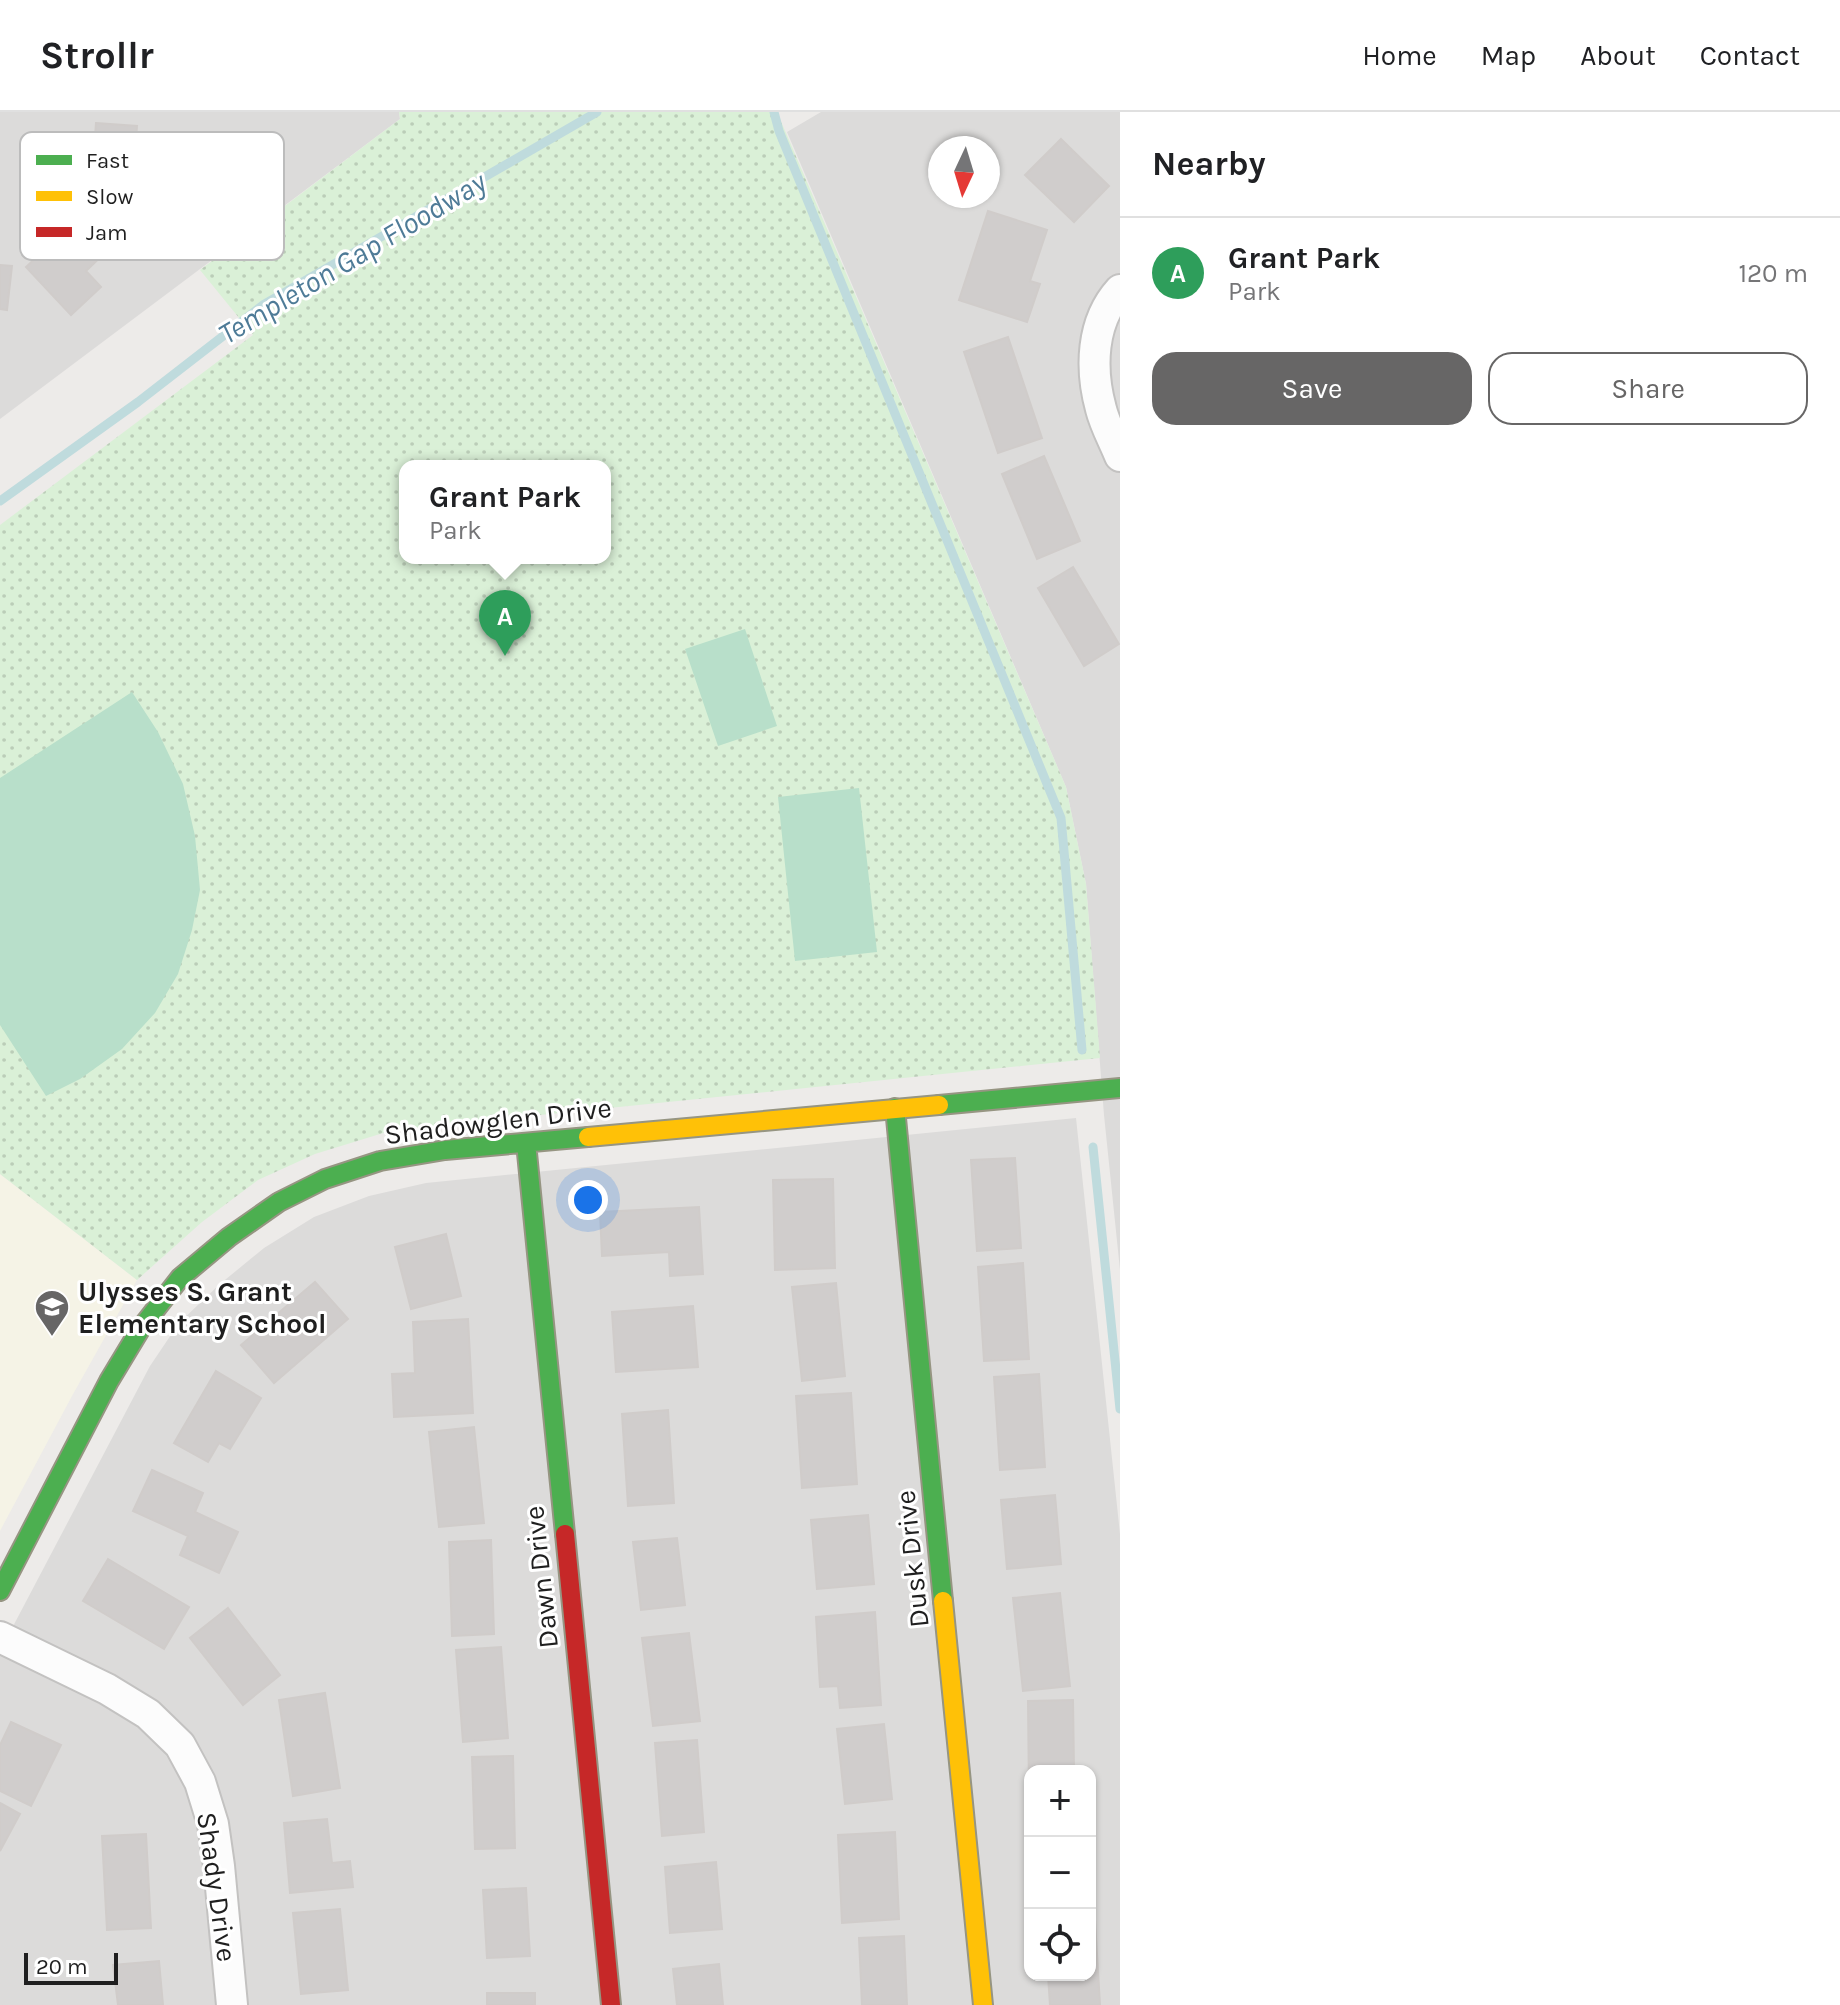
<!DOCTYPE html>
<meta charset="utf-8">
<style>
:root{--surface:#fff;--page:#f6f6f6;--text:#202124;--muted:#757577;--line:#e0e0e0;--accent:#676666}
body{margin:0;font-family:Karla,sans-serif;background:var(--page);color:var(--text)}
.controls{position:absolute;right:24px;bottom:24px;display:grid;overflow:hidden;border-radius:16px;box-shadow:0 2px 6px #0004}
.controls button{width:72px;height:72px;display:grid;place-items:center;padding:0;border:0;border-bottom:2px solid var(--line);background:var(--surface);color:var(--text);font:40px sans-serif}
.compass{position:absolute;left:928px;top:24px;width:72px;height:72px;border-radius:50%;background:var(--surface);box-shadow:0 2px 6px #0004;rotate:184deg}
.scale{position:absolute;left:24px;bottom:20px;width:94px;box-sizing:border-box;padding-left:8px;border:4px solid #1f1f1f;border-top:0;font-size:22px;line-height:28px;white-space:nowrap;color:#1f1f1f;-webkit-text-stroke:6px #fff;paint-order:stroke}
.you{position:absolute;left:588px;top:1088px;width:28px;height:28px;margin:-20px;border:6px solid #fff;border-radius:50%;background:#1a73e8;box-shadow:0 0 0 12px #1a73e833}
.badge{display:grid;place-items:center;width:52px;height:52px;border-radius:50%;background:var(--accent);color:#fff;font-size:26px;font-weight:700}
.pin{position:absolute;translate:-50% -66px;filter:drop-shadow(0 2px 4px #0008)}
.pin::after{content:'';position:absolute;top:42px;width:28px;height:24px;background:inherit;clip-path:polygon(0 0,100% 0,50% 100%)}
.popup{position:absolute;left:399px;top:348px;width:212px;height:104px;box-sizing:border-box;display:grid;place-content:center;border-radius:16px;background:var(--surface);filter:drop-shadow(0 2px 6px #0005);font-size:26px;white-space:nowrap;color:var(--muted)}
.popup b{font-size:30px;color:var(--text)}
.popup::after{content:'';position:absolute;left:50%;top:100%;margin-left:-16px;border:16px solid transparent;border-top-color:var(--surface)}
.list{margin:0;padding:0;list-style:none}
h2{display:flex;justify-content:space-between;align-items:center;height:104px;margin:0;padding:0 32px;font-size:34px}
h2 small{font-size:26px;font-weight:400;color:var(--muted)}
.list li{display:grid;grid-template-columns:52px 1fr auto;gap:24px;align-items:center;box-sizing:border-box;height:112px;padding:0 32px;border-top:2px solid var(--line)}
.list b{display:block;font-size:30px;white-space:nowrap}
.list p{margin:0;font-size:26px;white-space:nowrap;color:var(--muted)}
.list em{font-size:26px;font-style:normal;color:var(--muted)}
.actions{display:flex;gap:16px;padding:24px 32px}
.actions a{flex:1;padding:18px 0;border:2px solid var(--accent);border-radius:24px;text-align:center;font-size:28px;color:var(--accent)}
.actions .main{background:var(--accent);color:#fff}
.icon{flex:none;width:44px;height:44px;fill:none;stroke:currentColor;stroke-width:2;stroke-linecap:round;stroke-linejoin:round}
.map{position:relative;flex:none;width:1120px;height:1893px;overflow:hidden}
header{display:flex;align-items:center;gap:48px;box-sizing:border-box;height:112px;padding:0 40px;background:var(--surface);border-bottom:2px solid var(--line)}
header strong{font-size:38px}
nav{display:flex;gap:44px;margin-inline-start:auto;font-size:28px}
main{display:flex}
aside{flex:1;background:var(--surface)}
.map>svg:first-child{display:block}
.residential{fill:#dcdbda;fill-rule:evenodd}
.education{fill:#f5f3e6}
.park{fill:url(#park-dots);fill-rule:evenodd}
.pitch{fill:#b8dfca}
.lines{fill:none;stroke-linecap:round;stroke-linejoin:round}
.stream{stroke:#bfdbdd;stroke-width:9}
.building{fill:#d0cdcc;stroke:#d0ccca;stroke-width:2}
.street-casing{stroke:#c3c2c1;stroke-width:34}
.fast-casing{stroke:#969582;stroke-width:22}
.slow-casing{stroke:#969582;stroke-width:22}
.jam-casing{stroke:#969582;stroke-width:22}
.street{stroke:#fcfcfc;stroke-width:30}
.fast{stroke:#4caf50;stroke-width:18}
.slow{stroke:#ffc107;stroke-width:18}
.jam{stroke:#c62828;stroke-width:18}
.labels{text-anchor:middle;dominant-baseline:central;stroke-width:6;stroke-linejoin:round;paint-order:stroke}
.street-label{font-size:28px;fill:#1f1f1f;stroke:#fff}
.poi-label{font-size:28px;font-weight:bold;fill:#1f1f1f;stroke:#fff;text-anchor:start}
.water-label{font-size:30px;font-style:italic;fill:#4e7b97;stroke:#fff}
.key{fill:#fff;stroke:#bcbcbc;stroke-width:2}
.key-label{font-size:22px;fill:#1f1f1f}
</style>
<header>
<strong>Strollr</strong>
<nav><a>Home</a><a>Map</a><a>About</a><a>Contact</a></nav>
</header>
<main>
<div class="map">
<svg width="1120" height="1893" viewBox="0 0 1120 1893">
<defs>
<pattern id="park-dots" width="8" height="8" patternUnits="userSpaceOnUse" patternTransform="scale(2)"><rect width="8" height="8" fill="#daf0d7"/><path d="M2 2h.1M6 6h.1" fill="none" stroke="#bbcdb8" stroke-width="1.8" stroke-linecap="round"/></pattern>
</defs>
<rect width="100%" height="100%" fill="#edebe9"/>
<path class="residential" d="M 0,0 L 399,0 L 400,7 L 0,307 Z
M 821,0 L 1120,0 L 1120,1158 L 1104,1003 L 1086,772 L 1066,675 L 787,20 ZM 940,36 L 988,36 L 988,84 L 940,84 Z
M 1076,1006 L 1120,1422 L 1120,1893 L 0,1893 L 0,1539 L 150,1254 L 179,1211 L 220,1172 L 264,1136 L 314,1105 L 369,1084 L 426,1071 ZM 1030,1659 L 1090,1659 L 1090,1863 L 1030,1863 Z"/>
<path class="education" d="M 0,1062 L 137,1168 L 72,1284 L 0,1419 Z"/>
<path class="park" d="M 399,0 L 777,0 L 1066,675 L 1086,772 L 1100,946 L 393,1018 L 315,1042 L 258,1068 L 202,1110 L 137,1168 L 0,1062 L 0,413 L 253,223 L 200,158 L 400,7 ZM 405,354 L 605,354 L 605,446 L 405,446 Z"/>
<path class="pitch" d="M 745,517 L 777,614 L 718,634 L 685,537 Z
M 132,580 L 158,620 L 183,672 L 195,724 L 200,778 L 192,818 L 178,862 L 155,901 L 122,937 L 80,967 L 46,984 L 0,913 L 0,666 Z
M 859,676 L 877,840 L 795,849 L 778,685 Z"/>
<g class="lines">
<path class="stream" d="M 774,0 L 779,19 L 1061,706 L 1082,938
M 0,389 L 138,290 L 263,193 L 597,0
M 1093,1035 L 1120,1297"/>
</g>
<path class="building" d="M 96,11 L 137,14 L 131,94 L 90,91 Z
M 1061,27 L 1109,74 L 1074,110 L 1025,63 Z
M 988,99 L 1047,118 L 1030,169 L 1040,172 L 1027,210 L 959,188 Z
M 82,103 L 112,134 L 86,159 L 101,175 L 71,203 L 26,155 Z
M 0,153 L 12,154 L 7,198 L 0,197 Z
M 1008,225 L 1042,326 L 998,341 L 964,240 Z
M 1044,344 L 1080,429 L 1037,447 L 1002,362 Z
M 1073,455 L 1119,532 L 1084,554 L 1038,476 Z
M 1015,1046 L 1021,1136 L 977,1139 L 971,1048 Z
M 833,1067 L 835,1156 L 775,1158 L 773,1068 Z
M 699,1095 L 703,1162 L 670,1164 L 669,1140 L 602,1144 L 600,1100 Z
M 446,1122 L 461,1184 L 411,1197 L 395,1135 Z
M 1023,1151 L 1029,1247 L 984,1249 L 978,1155 Z
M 315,1170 L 348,1207 L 274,1271 L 241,1233 Z
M 836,1171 L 845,1264 L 802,1269 L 792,1175 Z
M 693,1194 L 698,1255 L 616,1260 L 612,1200 Z
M 468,1207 L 473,1301 L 394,1305 L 392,1262 L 415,1261 L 413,1210 Z
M 216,1259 L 261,1286 L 230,1337 L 219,1331 L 208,1350 L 174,1331 Z
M 1039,1262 L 1045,1355 L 1000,1358 L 994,1265 Z
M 851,1281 L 857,1372 L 802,1376 L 796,1284 Z
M 668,1298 L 674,1391 L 628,1394 L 622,1302 Z
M 474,1315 L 484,1411 L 439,1415 L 429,1320 Z
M 152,1358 L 203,1381 L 195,1400 L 238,1420 L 219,1461 L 180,1443 L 188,1424 L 133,1399 Z
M 1055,1383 L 1061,1452 L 1007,1457 L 1001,1388 Z
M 868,1403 L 874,1472 L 817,1477 L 811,1408 Z
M 677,1426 L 685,1493 L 641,1498 L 633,1430 Z
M 491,1428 L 494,1522 L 452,1524 L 449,1430 Z
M 108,1447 L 189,1495 L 164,1537 L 83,1489 Z
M 1060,1481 L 1070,1574 L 1023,1579 L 1013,1486 Z
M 228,1496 L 280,1563 L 243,1593 L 190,1526 Z
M 875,1500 L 881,1593 L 840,1596 L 838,1574 L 820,1575 L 816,1505 Z
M 689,1521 L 700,1609 L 653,1614 L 642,1526 Z
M 501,1535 L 508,1626 L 463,1630 L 456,1538 Z
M 325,1581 L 340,1676 L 293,1684 L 279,1588 Z
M 1073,1588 L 1074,1659 L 1030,1659 L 1029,1683 L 1028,1589 Z
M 11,1610 L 61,1633 L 31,1694 L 0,1679 L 0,1633 Z
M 884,1612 L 892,1687 L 845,1692 L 837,1617 Z
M 697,1628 L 704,1720 L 662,1724 L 655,1631 Z
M 513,1644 L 515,1736 L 475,1737 L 472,1645 Z
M 0,1691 L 20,1702 L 0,1739 Z
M 327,1707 L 332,1751 L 350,1749 L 353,1775 L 290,1781 L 284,1711 Z
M 895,1720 L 899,1807 L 842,1811 L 838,1723 Z
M 146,1722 L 151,1816 L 107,1818 L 102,1724 Z
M 716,1750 L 722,1817 L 670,1821 L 665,1755 Z
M 526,1776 L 530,1844 L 487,1846 L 483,1778 Z
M 340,1797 L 348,1878 L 301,1882 L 293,1801 Z
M 1095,1808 L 1100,1893 L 1050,1893 L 1048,1863 L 1090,1863 L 1090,1809 Z
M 904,1824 L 907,1893 L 862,1893 L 859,1826 Z
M 159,1849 L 163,1893 L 118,1893 L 113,1853 Z
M 719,1852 L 723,1893 L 677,1893 L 673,1857 Z
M 487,1881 L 535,1881 L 535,1893 L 487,1893 Z"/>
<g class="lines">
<defs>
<path id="street" d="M 1120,178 C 1091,210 1090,257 1101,297 C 1105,313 1114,329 1120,344
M 0,1525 L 107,1577 L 148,1602 L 180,1633 L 200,1670 L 213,1712 L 219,1754 L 232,1893"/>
<path id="fast" d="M 939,993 L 1120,976
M 895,996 L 943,1489
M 526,1031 L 565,1422
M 0,1479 L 109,1269 L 141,1216 L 180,1166 L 229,1125 L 279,1090 L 325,1067 L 380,1049 L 445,1038 L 588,1025"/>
<path id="slow" d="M 588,1025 L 939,993
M 943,1489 L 983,1893"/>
<path id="jam" d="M 565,1422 L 611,1893"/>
</defs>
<use href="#street" class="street-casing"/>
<use href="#fast" class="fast-casing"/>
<use href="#slow" class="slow-casing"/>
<use href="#jam" class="jam-casing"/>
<use href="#street" class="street"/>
<use href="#fast" class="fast"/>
<use href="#slow" class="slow"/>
<use href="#jam" class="jam"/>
</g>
<defs>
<symbol id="school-pin" viewBox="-11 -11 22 30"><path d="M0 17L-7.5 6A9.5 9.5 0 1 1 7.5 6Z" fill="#676666" stroke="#fff"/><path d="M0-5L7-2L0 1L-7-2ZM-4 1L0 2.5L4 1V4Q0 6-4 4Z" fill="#fff"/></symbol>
</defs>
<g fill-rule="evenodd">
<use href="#school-pin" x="32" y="1175" width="40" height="54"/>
</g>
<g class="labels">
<g class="street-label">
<text transform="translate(498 1009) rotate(-7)">Shadowglen Drive</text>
<text transform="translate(912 1447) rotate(-96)">Dusk Drive</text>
<text transform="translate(541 1465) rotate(-96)">Dawn Drive</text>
<text transform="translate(217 1775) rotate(82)">Shady Drive</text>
</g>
<g class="poi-label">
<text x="78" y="1179">Ulysses S. Grant<tspan x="78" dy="32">Elementary School</tspan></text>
</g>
<g class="water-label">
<text transform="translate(352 146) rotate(-31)">Templeton Gap Floodway</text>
</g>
</g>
<rect x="20" y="20" width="264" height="128" rx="12" class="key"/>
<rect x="36" y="43" width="36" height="10" fill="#4caf50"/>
<rect x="36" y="79" width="36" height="10" fill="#ffc107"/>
<rect x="36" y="115" width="36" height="10" fill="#c62828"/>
<g class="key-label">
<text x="86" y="56">Fast</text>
<text x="86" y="92">Slow</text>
<text x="86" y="128">Jam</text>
</g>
</svg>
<div class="controls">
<button>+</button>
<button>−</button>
<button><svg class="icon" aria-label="locate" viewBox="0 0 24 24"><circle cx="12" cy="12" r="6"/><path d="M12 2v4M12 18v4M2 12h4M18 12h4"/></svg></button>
</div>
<svg class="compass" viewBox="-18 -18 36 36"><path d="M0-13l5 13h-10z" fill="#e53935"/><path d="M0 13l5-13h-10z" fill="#757577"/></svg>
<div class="scale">20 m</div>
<div class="you"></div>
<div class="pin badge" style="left:505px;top:544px;background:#2e9e5b">A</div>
<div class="popup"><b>Grant Park</b>Park</div>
</div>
<aside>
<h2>Nearby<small></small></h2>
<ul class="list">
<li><span class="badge" style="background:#2e9e5b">A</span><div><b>Grant Park</b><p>Park</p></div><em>120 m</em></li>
</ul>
<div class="actions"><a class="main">Save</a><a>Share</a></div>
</aside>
</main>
